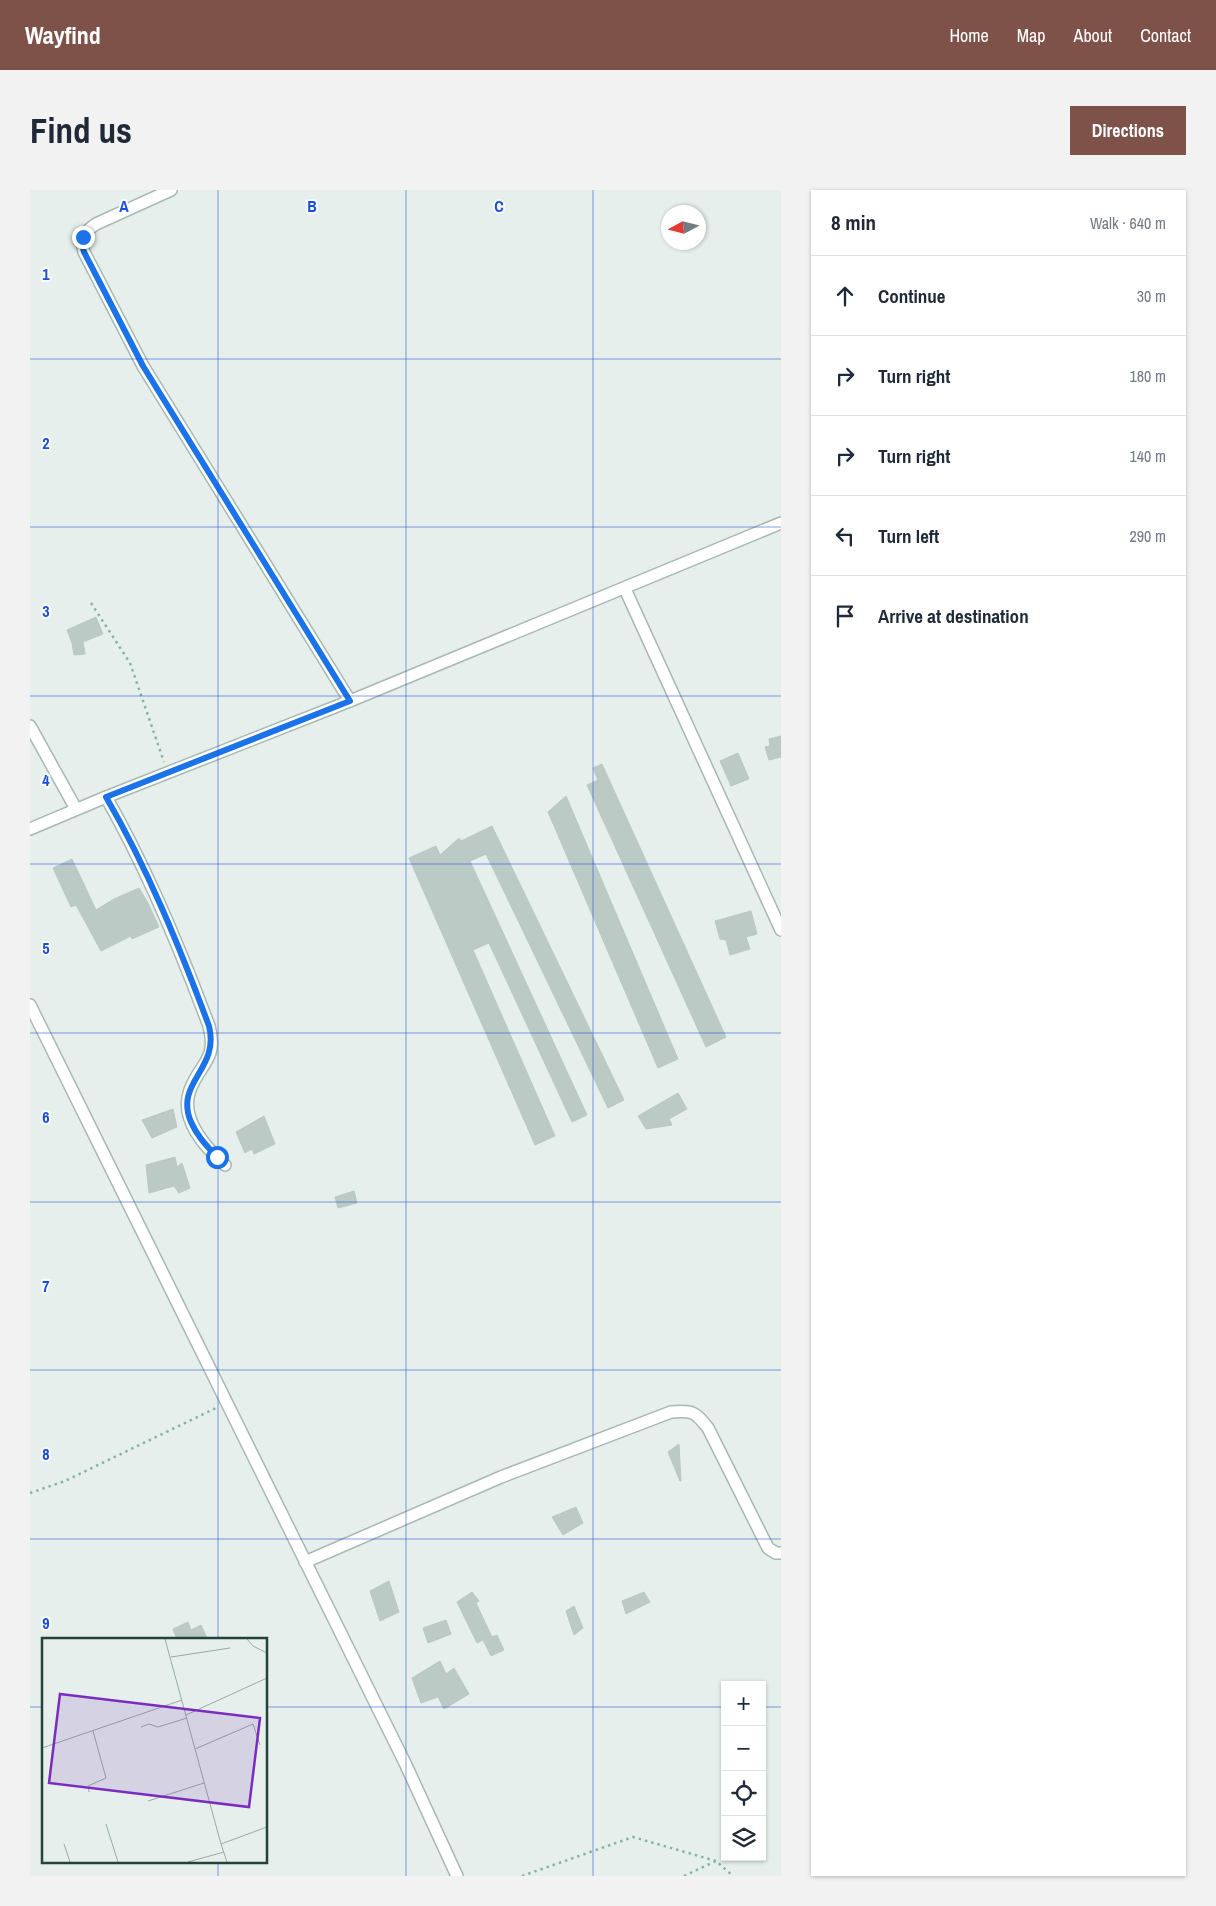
<!DOCTYPE html>
<meta charset="utf-8">
<style>
:root{--surface:#fff;--page:#f2f2f3;--text:#1f2937;--muted:#747a83;--line:#e0e1e3;--accent:#7f5249}
body{margin:0;font-family:"Archivo Narrow",sans-serif;background:var(--page);color:var(--text)}
.controls{position:absolute;right:15px;bottom:15px;display:grid;overflow:hidden;border-radius:0px;box-shadow:0 1px 4px #0004}
.controls button{width:45px;height:45px;display:grid;place-items:center;padding:0;border:0;border-bottom:1px solid var(--line);background:var(--surface);color:var(--text);font:25px sans-serif}
.compass{position:absolute;left:631px;top:15px;width:45px;height:45px;border-radius:50%;background:var(--surface);box-shadow:0 1px 4px #0004;rotate:263deg}
.stop{position:absolute;width:15px;height:15px;margin:-11px;border:4px solid #1a73e8;border-radius:50%;background:#fff}
.stop.end{background:#1a73e8;border-color:#fff;box-shadow:0 1px 5px #0008}
.list{margin:0;padding:0;list-style:none}
h2{display:flex;justify-content:space-between;align-items:center;height:65px;margin:0;padding:0 20px;font-size:21px}
h2 small{font-size:16px;font-weight:400;color:var(--muted)}
.list li{display:grid;grid-template-columns:32px 1fr auto;gap:15px;align-items:center;box-sizing:border-box;height:80px;padding:0 20px;border-top:1px solid var(--line)}
.list b{display:block;font-size:19px;white-space:nowrap}
.list em{font-size:16px;font-style:normal;color:var(--muted)}
.icon{flex:none;width:28px;height:28px;fill:none;stroke:currentColor;stroke-width:2;stroke-linecap:round;stroke-linejoin:round}
.map{position:relative;flex:none;width:751px;height:1686px;overflow:hidden;border-radius:0px}
header{display:flex;align-items:center;gap:30px;box-sizing:border-box;height:70px;padding:0 25px;background:var(--accent);color:#fff}
header strong{font-size:24px}
nav{display:flex;gap:28px;margin-inline-start:auto;font-size:18px}
.intro{display:flex;align-items:center;justify-content:space-between;box-sizing:border-box;height:120px;padding:0 30px}
h1{margin:0;font-size:35px}
.button{padding:12px 22px;border-radius:0px;background:var(--accent);color:#fff;font-size:18px;font-weight:700}
main{display:flex;gap:30px;padding:0 30px}
aside{flex:1;background:var(--surface);border-radius:0px;box-shadow:0 1px 4px #0004}
.map>svg:first-child{display:block}
.building{fill:#bbcac4;stroke:#b8c9c2}
.lines{fill:none;stroke-linecap:round;stroke-linejoin:round}
.street-casing{stroke:#a8b8b2;stroke-width:14}
.path{stroke:#86b3a5;stroke-width:2.5;stroke-dasharray:2.5 4;stroke-linecap:butt}
.street{stroke:#fff;stroke-width:11}
.route{stroke:#1a73e8;stroke-width:6}
.grid{fill:none;stroke:#1d4ed8;stroke-width:1;stroke-opacity:0.55}
.inset-road{fill:none;stroke:#98aaa4;stroke-width:1}
.view{fill:#7b2cbf;fill-opacity:0.15;stroke:#7b2cbf;stroke-width:2.5}
.inset-edge{fill:none;stroke:#24423a;stroke-width:2.5}
.grid-label{font-size:16px;text-anchor:middle;font-weight:bold;fill:#1d4ed8;stroke:#f7fbf9;stroke-width:4;stroke-linejoin:round;paint-order:stroke}
</style>
<header>
<strong>Wayfind</strong>
<nav><a>Home</a><a>Map</a><a>About</a><a>Contact</a></nav>
</header>
<div class="intro"><h1>Find us</h1><a class="button">Directions</a></div>
<main>
<div class="map">
<svg width="751" height="1686" viewBox="0 0 751 1686">
<rect width="100%" height="100%" fill="#e6efeb"/>
<path class="building" d="M 66,427 L 73,444 L 53,452 L 55,464 L 44,465 L 42,453 L 37,440 Z
M 751,546 L 751,567 L 739,570 L 735,557 L 740,556 L 739,549 Z
M 708,563 L 719,589 L 701,596 L 690,571 Z
M 572,574 L 696,847 L 676,857 L 557,595 L 568,590 L 563,578 Z
M 536,606 L 648,869 L 628,878 L 518,622 Z
M 462,636 L 594,910 L 578,918 L 456,664 L 440,671 L 557,925 L 542,932 L 459,753 L 443,760 L 525,946 L 505,955 L 379,668 L 406,656 L 410,665 L 429,648 L 431,651 Z
M 42,669 L 66,720 L 84,709 L 109,698 L 118,713 L 129,737 L 102,749 L 101,746 L 71,761 L 46,715 L 41,717 L 23,678 Z
M 721,721 L 727,744 L 716,747 L 720,759 L 700,765 L 696,750 L 690,749 L 685,731 Z
M 648,903 L 657,919 L 639,929 L 642,935 L 616,939 L 608,926 Z
M 143,919 L 147,937 L 122,948 L 112,930 Z
M 234,926 L 245,954 L 224,964 L 222,959 L 215,963 L 206,942 Z
M 145,967 L 147,977 L 152,973 L 160,998 L 149,1003 L 144,996 L 119,1003 L 116,975 Z
M 324,1001 L 327,1013 L 308,1018 L 305,1007 Z
M 649,1254 L 651,1291 L 650,1291 L 638,1262 Z
M 546,1317 L 553,1333 L 533,1345 L 522,1327 Z
M 359,1391 L 369,1422 L 350,1431 L 340,1401 Z
M 442,1402 L 449,1411 L 446,1413 L 462,1447 L 467,1445 L 474,1460 L 461,1466 L 453,1450 L 447,1453 L 427,1412 Z
M 614,1402 L 620,1412 L 596,1424 L 592,1411 Z
M 544,1416 L 553,1438 L 544,1445 L 536,1421 Z
M 416,1430 L 421,1444 L 398,1453 L 393,1438 Z
M 158,1432 L 161,1440 L 171,1435 L 178,1450 L 141,1450 L 146,1447 L 143,1439 Z
M 410,1471 L 416,1484 L 424,1478 L 439,1504 L 414,1519 L 408,1507 L 391,1513 L 382,1488 Z"/>
<g class="lines">
<defs>
<path id="street" d="M 141,0 L 66,34 C 54,42 50,49 54,62 L 113,176 L 320,511
M 595,399 L 751,740
M 0,536 L 46,619
M 76,607 C 117,679 150,758 179,836 C 188,870 170,873 160,900 C 149,929 175,957 195,975
M 0,639 L 76,607 L 320,511 L 751,333
M 0,815 L 375,1573 L 427,1686
M 275,1372 L 471,1287 L 641,1222 C 663,1220 665,1222 678,1238 L 738,1358 L 746,1363 L 751,1363"/>
</defs>
<use href="#street" class="street-casing"/>
<path class="path" d="M 61,413 L 100,473 L 134,572
M 0,1303 L 35,1291 L 188,1217
M 492,1686 L 603,1647 L 686,1671
M 654,1686 L 686,1671 L 703,1686"/>
<use href="#street" class="street"/>
</g>
<g class="lines">
<path class="route" d="M 53,47 L 52,55 L 54,62 L 113,176 L 320,511 L 76,607 C 118,679 150,758 179,836 C 190,880 144,892 161,932 C 167,946 177,956 187,967"/>
</g>
<path class="grid" d="M 188,0 L 188,1450M 376,0 L 376,1686M 563,0 L 563,1686M 0,169 L 751,169M 0,337 L 751,337M 0,506 L 751,506M 0,674 L 751,674M 0,843 L 751,843M 0,1012 L 751,1012M 0,1180 L 751,1180M 0,1349 L 751,1349M 0,1517 L 14,1517M 236,1517 L 695,1517M 732,1517 L 751,1517M 188,1672 L 188,1686"/>
<g transform="translate(12 1448)">
<rect width="225" height="225" fill="#e6efeb"/>
<path class="inset-road" d="M 123,1 L 179,206 L 225,189M 205,1 L 211,8 L 225,15M 129,19 L 188,10M 144,77 L 225,40M 99,89 L 107,86 L 116,89 L 145,80M 0,110 L 140,62M 153,111 L 211,86 L 218,107M 47,154 L 46,148 L 64,140 L 51,93M 106,163 L 162,145M 64,186 L 76,224M 22,206 L 28,224M 179,206 L 185,224M 146,224 L 182,214"/>
<path class="view" d="M 18,56 L 218,80 L 207,169 L 7,145 Z"/>
<rect width="225" height="225" class="inset-edge"/>
</g>
<g class="grid-label">
<text x="94" y="22">A</text>
<text x="282" y="22">B</text>
<text x="469" y="22">C</text>
<text x="16" y="90">1</text>
<text x="16" y="259">2</text>
<text x="16" y="427">3</text>
<text x="16" y="596">4</text>
<text x="16" y="764">5</text>
<text x="16" y="933">6</text>
<text x="16" y="1102">7</text>
<text x="16" y="1270">8</text>
<text x="16" y="1439">9</text>
</g>
</svg>
<div class="controls">
<button>+</button>
<button>−</button>
<button><svg class="icon" aria-label="locate" viewBox="0 0 24 24"><circle cx="12" cy="12" r="6"/><path d="M12 2v4M12 18v4M2 12h4M18 12h4"/></svg></button>
<button><svg class="icon" aria-label="layers" viewBox="0 0 24 24"><path d="M12 4l9 5-9 5-9-5zM3 14l9 5 9-5"/></svg></button>
</div>
<svg class="compass" viewBox="-18 -18 36 36"><path d="M0-13l5 13h-10z" fill="#e53935"/><path d="M0 13l5-13h-10z" fill="#747a83"/></svg>
<div class="stop" style="left:187px;top:967px"></div>
<div class="stop end" style="left:53px;top:47px"></div>
</div>
<aside>
<h2>8 min<small>Walk · 640 m</small></h2>
<ul class="list">
<li><svg class="icon" aria-label="ahead" viewBox="0 0 24 24"><path d="M12 20V5M6 11l6-6 6 6"/></svg><div><b>Continue</b></div><em>30 m</em></li>
<li><svg class="icon" aria-label="right" viewBox="0 0 24 24"><path d="M7 20v-9h11M14 6l5 5-5 5"/></svg><div><b>Turn right</b></div><em>180 m</em></li>
<li><svg class="icon" aria-label="right" viewBox="0 0 24 24"><path d="M7 20v-9h11M14 6l5 5-5 5"/></svg><div><b>Turn right</b></div><em>140 m</em></li>
<li><svg class="icon" aria-label="left" viewBox="0 0 24 24"><path d="M17 20v-9H6M10 6l-5 5 5 5"/></svg><div><b>Turn left</b></div><em>290 m</em></li>
<li><svg class="icon" aria-label="arrive" viewBox="0 0 24 24"><path d="M6 21V4h12l-3 4 3 4H6"/></svg><div><b>Arrive at destination</b></div></li>
</ul>
</aside>
</main>
